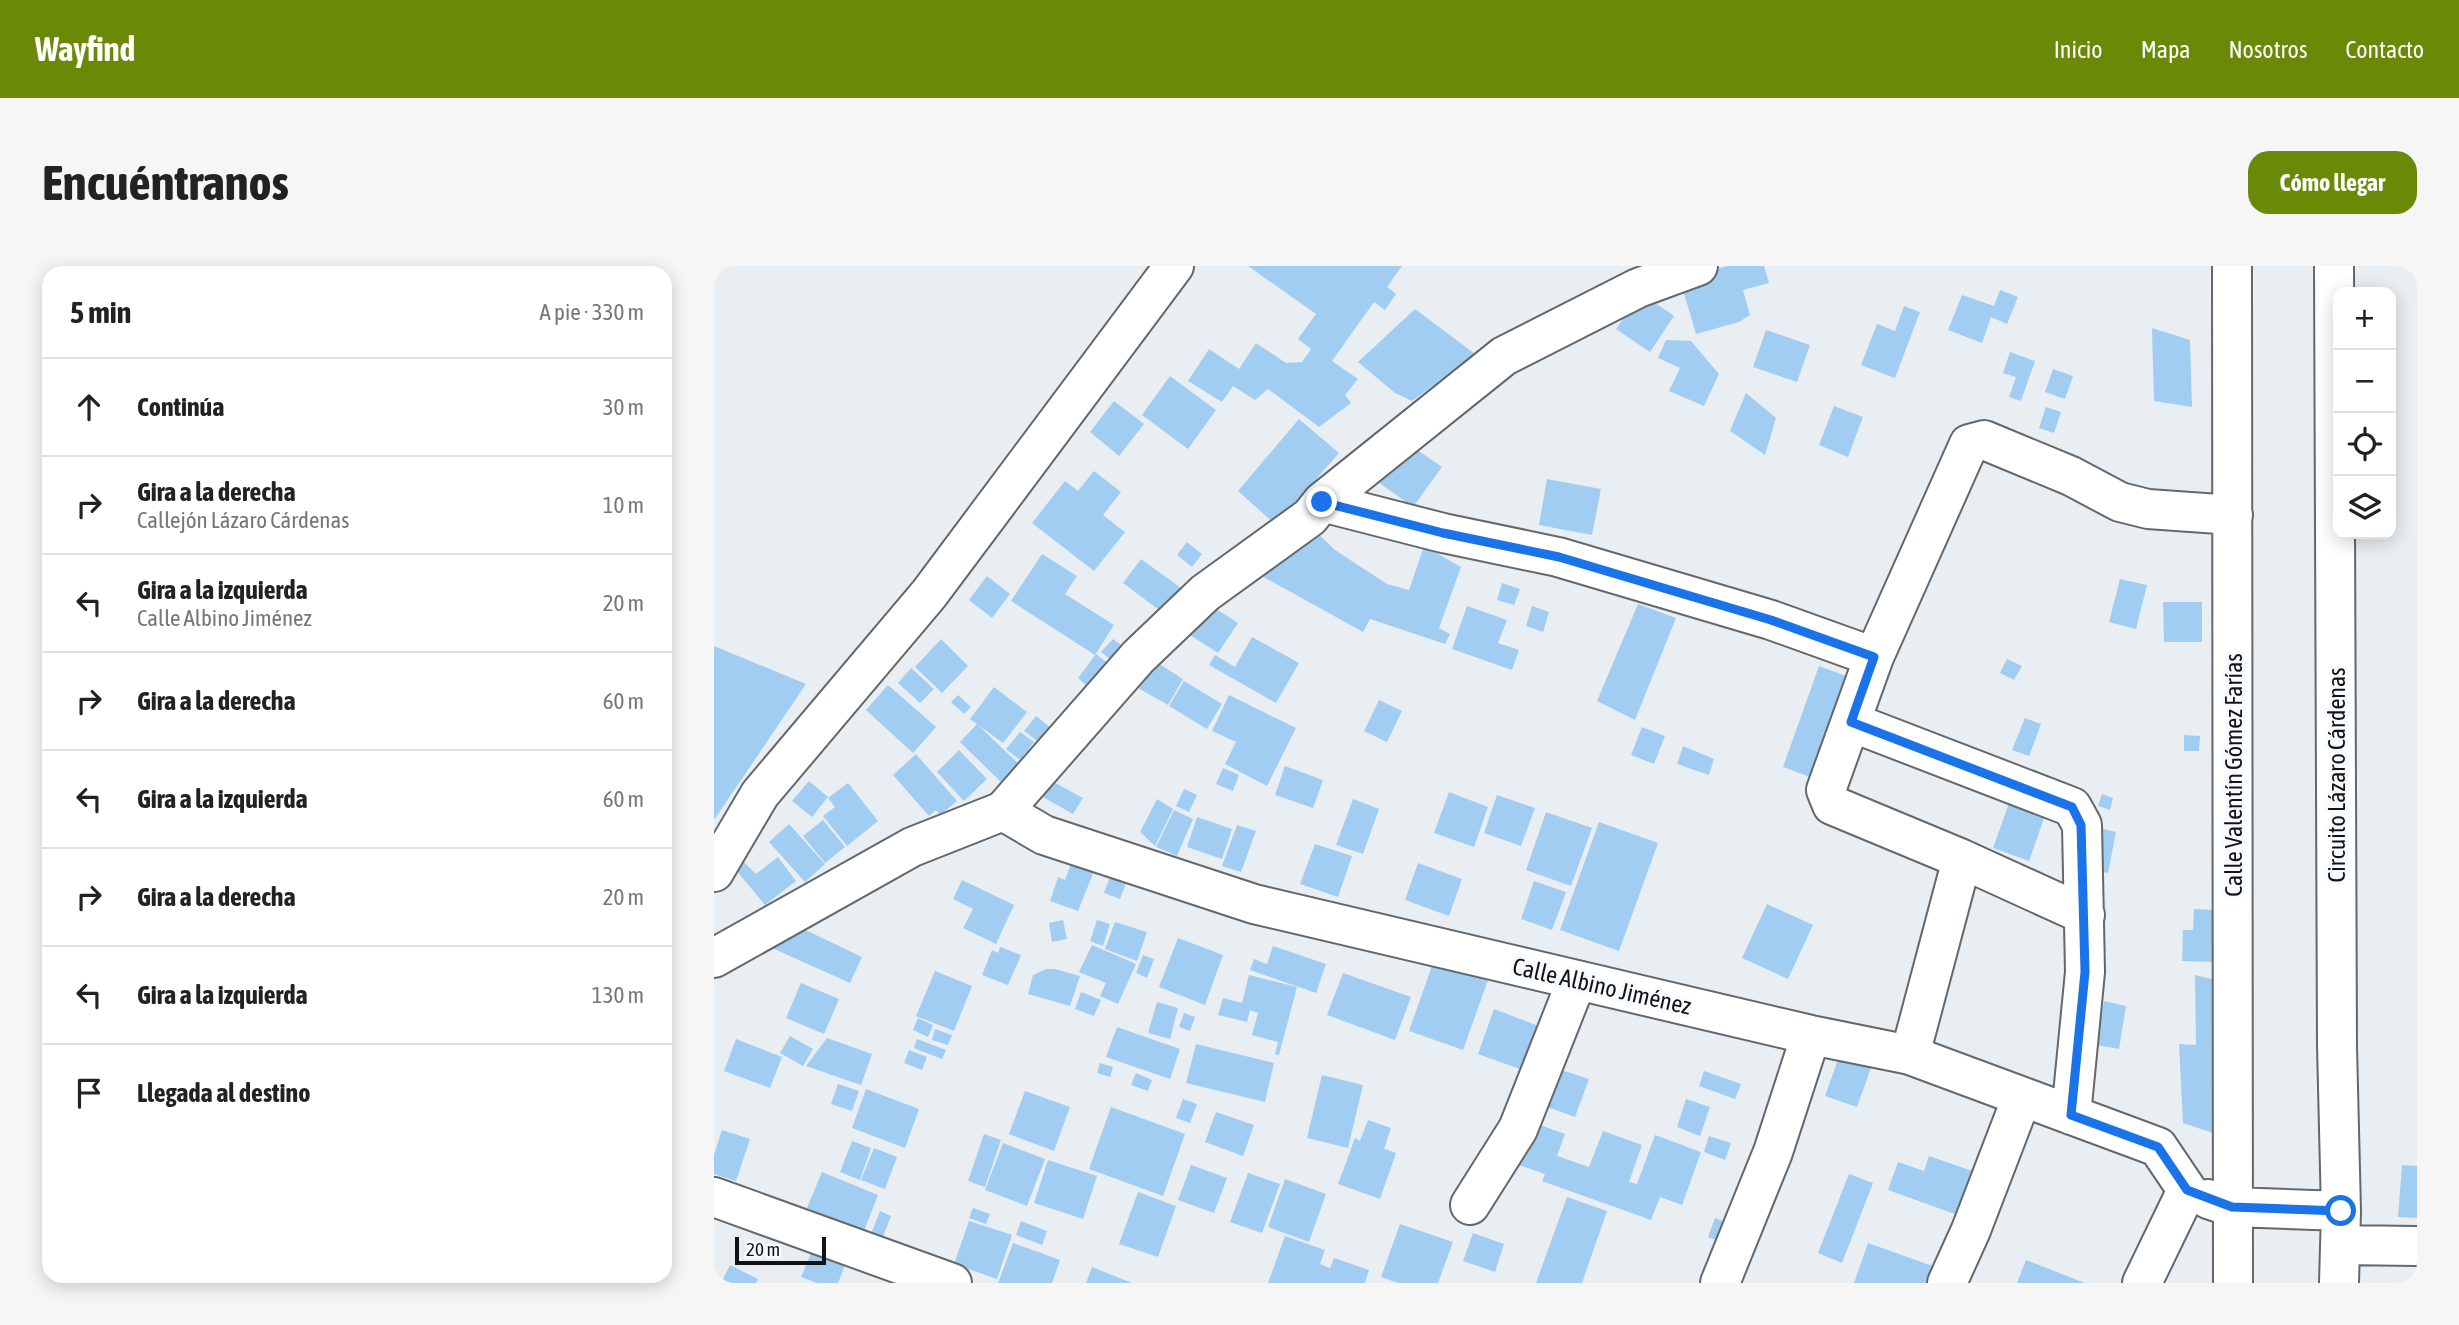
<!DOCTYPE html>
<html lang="es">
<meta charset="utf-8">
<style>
:root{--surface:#fff;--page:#f6f6f6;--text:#222;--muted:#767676;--line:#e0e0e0;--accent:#6a8907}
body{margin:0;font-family:"Asap Condensed",sans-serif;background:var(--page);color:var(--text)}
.controls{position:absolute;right:21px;top:21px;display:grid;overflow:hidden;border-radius:14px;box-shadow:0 4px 18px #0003}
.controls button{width:63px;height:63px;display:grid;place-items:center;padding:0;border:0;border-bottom:2px solid var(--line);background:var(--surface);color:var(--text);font:35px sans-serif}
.scale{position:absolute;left:21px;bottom:18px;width:91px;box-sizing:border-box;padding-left:7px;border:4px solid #121314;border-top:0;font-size:19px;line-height:24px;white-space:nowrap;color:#121314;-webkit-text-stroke:5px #f7fbff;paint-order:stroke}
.stop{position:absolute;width:21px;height:21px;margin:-16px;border:5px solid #1a73e8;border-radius:50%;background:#fff}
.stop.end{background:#1a73e8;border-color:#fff;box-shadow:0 2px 7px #0008}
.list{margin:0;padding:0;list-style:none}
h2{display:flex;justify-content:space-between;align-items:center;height:91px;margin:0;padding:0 28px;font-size:30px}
h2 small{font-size:23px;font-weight:400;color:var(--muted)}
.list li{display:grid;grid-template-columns:46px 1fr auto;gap:21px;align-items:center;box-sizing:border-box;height:98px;padding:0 28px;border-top:2px solid var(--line)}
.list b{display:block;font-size:26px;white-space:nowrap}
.list p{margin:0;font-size:23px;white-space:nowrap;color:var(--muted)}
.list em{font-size:23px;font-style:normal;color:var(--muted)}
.icon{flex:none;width:38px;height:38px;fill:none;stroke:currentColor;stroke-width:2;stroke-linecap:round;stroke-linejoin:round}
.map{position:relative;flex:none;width:1703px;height:1017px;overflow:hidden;border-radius:21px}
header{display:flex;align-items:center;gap:42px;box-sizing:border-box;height:98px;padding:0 35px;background:var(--accent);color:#fff}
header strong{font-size:33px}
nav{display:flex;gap:38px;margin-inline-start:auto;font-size:24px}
.intro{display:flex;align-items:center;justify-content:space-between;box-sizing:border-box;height:168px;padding:0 42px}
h1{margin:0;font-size:49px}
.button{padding:18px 32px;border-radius:21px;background:var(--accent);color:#fff;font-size:24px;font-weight:700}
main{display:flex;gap:42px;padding:0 42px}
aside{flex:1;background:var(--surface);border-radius:21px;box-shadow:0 4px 18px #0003}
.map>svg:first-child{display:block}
.building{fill:#a1cdf2}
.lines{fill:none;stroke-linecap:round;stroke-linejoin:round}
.minor-casing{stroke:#64686b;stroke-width:42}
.minor{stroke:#fff;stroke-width:38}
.route{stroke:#1a73e8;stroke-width:9}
.labels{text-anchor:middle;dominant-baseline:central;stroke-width:7;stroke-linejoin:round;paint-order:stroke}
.street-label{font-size:24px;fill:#121314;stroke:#f7fbff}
</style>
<header>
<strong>Wayfind</strong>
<nav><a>Inicio</a><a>Mapa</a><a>Nosotros</a><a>Contacto</a></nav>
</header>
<div class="intro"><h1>Encuéntranos</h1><a class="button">Cómo llegar</a></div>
<main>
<aside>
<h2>5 min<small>A pie · 330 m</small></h2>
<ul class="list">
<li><svg class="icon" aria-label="ahead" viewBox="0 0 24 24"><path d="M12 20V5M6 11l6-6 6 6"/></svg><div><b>Continúa</b></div><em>30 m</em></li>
<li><svg class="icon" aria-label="right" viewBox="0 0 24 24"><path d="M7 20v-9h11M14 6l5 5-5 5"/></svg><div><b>Gira a la derecha</b><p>Callejón Lázaro Cárdenas</p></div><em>10 m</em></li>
<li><svg class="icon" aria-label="left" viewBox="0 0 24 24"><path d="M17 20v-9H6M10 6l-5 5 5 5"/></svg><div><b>Gira a la izquierda</b><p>Calle Albino Jiménez</p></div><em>20 m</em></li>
<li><svg class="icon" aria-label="right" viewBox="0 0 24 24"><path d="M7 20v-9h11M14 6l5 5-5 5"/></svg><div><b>Gira a la derecha</b></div><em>60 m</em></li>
<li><svg class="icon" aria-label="left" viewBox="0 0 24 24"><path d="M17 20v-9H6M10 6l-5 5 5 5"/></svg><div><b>Gira a la izquierda</b></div><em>60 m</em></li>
<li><svg class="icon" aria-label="right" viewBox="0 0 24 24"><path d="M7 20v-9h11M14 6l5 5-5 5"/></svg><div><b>Gira a la derecha</b></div><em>20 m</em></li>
<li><svg class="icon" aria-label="left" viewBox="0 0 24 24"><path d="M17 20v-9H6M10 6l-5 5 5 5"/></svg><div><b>Gira a la izquierda</b></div><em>130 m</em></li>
<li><svg class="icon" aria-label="arrive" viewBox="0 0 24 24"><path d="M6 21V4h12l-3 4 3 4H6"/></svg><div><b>Llegada al destino</b></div></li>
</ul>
</aside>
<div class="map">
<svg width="1703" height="1017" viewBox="0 0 1703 1017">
<rect width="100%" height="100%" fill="#e9eef2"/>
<path class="building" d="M 534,0 L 688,0 L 673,21 L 682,28 L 671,44 L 660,36 L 618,95 L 644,113 L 631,129 L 637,137 L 605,161 L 554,123 L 541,134 L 519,120 L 508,136 L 474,115 L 495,83 L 525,103 L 542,77 L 572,97 L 588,96 L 597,83 L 584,73 L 602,48 Z
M 1013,0 L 1050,0 L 1055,17 L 1029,24 L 1036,49 L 1025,56 L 982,68 L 966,14 Z
M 1286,24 L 1304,31 L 1293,58 L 1277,51 L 1268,77 L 1234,64 L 1248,29 L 1280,40 Z
M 927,27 L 960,50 L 936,86 L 902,63 Z
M 1190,40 L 1206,46 L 1181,112 L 1147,99 L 1163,58 L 1181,65 Z
M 701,43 L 761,88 L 698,135 L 681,127 L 644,96 Z
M 1438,62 L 1476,74 L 1478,141 L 1440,135 Z
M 1052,64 L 1096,79 L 1083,116 L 1039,101 Z
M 952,74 L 977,75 L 1005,108 L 990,140 L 955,125 L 966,102 L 944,92 Z
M 1296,86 L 1321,95 L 1307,135 L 1295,131 L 1302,111 L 1289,107 Z
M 1339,103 L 1359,110 L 1351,133 L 1331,126 Z
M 456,110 L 502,144 L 474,183 L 428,149 Z
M 1032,127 L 1062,152 L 1051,189 L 1016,165 Z
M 400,135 L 430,158 L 405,190 L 376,166 Z
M 1120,140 L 1149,151 L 1134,191 L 1105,179 Z
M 1332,141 L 1347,146 L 1340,167 L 1325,162 Z
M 585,153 L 625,187 L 562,259 L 524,225 Z
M 693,177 L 728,201 L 699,241 L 664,216 Z
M 380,205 L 407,226 L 389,249 L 411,266 L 380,305 L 318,257 L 351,215 L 364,225 Z
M 833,213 L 887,223 L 878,269 L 825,259 Z
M 595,259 L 621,284 L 673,318 L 695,324 L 710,280 L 747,301 L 725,362 L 736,368 L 731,378 L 656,353 L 649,366 L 537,304 Z
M 473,276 L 488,288 L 478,301 L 463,289 Z
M 328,288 L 363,310 L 351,328 L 400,359 L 381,389 L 297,335 Z
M 427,293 L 467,322 L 449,347 L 409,317 Z
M 273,310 L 296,328 L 278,352 L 255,334 Z
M 1406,313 L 1433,319 L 1422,363 L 1395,356 Z
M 788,317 L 806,323 L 800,339 L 783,334 Z
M 490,335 L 524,357 L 504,387 L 471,366 Z
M 1449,336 L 1488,336 L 1488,376 L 1450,376 Z
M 924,338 L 962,352 L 921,454 L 883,435 Z
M 753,340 L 793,354 L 784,377 L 805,384 L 798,404 L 738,383 Z
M 818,340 L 835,346 L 829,366 L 812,360 Z
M 538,371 L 585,397 L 562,437 L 495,399 L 501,389 L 521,401 Z
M 227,373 L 254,400 L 228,427 L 201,401 Z
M 399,373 L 410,381 L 399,395 L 387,386 Z
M 0,380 L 92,418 L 0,554 Z
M 382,388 L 399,401 L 380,426 L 364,412 Z
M 1293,393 L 1308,400 L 1300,414 L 1286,407 Z
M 439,394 L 469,413 L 454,439 L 415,417 Z
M 1105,400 L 1140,413 L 1104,514 L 1069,501 Z
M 197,402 L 220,423 L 206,437 L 184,417 Z
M 470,415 L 508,438 L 493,463 L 455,440 Z
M 174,419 L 222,461 L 199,487 L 152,444 Z
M 280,421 L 313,446 L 289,477 L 256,453 Z
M 244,429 L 257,441 L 250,448 L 237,436 Z
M 515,429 L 582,462 L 553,520 L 511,498 L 522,476 L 498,465 Z
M 665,434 L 688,445 L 673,476 L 650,465 Z
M 322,450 L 341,465 L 330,480 L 310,465 Z
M 1311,452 L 1327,458 L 1315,490 L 1298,484 Z
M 263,458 L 311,504 L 289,518 L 246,476 Z
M 928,461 L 951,470 L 940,498 L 917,489 Z
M 306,466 L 320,476 L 306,494 L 292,483 Z
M 1470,469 L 1486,470 L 1485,485 L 1470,485 Z
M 969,480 L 1000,493 L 995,509 L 963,498 Z
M 245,484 L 273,513 L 250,535 L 223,506 Z
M 202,488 L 243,535 L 226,549 L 222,544 L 215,550 L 179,509 Z
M 571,500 L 609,514 L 599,542 L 561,529 Z
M 509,502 L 525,509 L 519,525 L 502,518 Z
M 336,514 L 369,532 L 359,548 L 327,530 Z
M 95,515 L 114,531 L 98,551 L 78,535 Z
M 134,517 L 164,555 L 133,580 L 109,550 L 121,541 L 114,532 Z
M 470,523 L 483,529 L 475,546 L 462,540 Z
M 1300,523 L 1336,535 L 1315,595 L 1279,582 Z
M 735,526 L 774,541 L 760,581 L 720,567 Z
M 1388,528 L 1399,532 L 1396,544 L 1384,540 Z
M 783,529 L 821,542 L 807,580 L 770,567 Z
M 443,533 L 459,543 L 441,580 L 426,566 Z
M 639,533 L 665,543 L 649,588 L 622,579 Z
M 460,544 L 479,553 L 463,590 L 442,581 Z
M 832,546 L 878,562 L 857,620 L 812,604 Z
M 483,551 L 518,563 L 508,593 L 473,581 Z
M 109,554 L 131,581 L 111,597 L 89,570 Z
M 885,556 L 944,577 L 905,685 L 846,664 Z
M 75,558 L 111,598 L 91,616 L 55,576 Z
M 523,559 L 542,565 L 527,606 L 508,600 Z
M 1381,561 L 1402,566 L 1394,607 L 1373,603 Z
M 601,578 L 638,590 L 624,631 L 586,618 Z
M 363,581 L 386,590 L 364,645 L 336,635 L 344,611 L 351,614 Z
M 64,591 L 82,615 L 51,639 L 21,603 L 29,595 L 42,608 Z
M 704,597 L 748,613 L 735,650 L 691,634 Z
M 399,603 L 415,609 L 406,633 L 390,627 Z
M 248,614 L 300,639 L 282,678 L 249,662 L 259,643 L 239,633 Z
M 820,615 L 852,626 L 838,664 L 807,653 Z
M 1053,638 L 1099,659 L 1074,713 L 1028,692 Z
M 1480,643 L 1501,644 L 1500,696 L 1468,695 L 1469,664 L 1479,664 Z
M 349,654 L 353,673 L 338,676 L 335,657 Z
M 383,654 L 396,658 L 389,680 L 376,675 Z
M 401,656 L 433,666 L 423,695 L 391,683 Z
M 83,660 L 148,691 L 136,717 L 58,682 Z
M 464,672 L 509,689 L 491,739 L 445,721 Z
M 378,679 L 422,698 L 404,738 L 386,730 L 392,717 L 365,706 Z
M 559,680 L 612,698 L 602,727 L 536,704 L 540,693 L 553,698 Z
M 286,681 L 307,689 L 294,719 L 268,709 L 278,684 L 284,687 Z
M 429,689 L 440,693 L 433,712 L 422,707 Z
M 720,694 L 774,714 L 749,784 L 695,765 Z
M 332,703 L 341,703 L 366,710 L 356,740 L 314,728 L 319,709 Z
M 221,705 L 258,720 L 240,765 L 202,750 Z
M 629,707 L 697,731 L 681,774 L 613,749 Z
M 535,709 L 583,721 L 565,789 L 561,788 L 564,776 L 538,769 L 544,747 L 536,744 L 533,756 L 504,749 L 509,732 L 528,737 Z
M 1481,709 L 1506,715 L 1508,870 L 1469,857 L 1465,778 L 1482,779 Z
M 87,717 L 125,733 L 110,768 L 72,752 Z
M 367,726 L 387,734 L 380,750 L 361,743 Z
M 1390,735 L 1412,740 L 1405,783 L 1382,779 Z
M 443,736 L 464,742 L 456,773 L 434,767 Z
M 780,743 L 835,764 L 820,808 L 764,788 Z
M 470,747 L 481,751 L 476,765 L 465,761 Z
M 204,752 L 219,759 L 214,771 L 199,764 Z
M 403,761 L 466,783 L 456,813 L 392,791 Z
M 221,763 L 238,769 L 234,779 L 218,774 Z
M 76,770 L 99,783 L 89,800 L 66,787 Z
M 113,772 L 158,788 L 147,819 L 92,800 Z
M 22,773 L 68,791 L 56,822 L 10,805 Z
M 203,773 L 232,784 L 228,793 L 200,782 Z
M 482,778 L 560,797 L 551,836 L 472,817 Z
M 195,784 L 213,791 L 208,804 L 190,797 Z
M 1127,785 L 1159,796 L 1143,841 L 1111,830 Z
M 386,797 L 399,801 L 396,811 L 383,807 Z
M 835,800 L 875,813 L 861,851 L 822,837 Z
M 990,805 L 1027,818 L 1021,833 L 985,820 Z
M 422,807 L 438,814 L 434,825 L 417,819 Z
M 608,809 L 649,819 L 634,882 L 593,872 Z
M 124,818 L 145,825 L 138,845 L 117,838 Z
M 152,823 L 205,843 L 191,882 L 138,862 Z
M 311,825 L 356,841 L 340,885 L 295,868 Z
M 469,833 L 483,838 L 476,857 L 462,852 Z
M 972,833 L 996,841 L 986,870 L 963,861 Z
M 397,841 L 471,868 L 449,930 L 375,903 Z
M 502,846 L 540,859 L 529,890 L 491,876 Z
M 654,854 L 677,862 L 670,883 L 682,887 L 666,933 L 624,918 L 641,872 L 646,875 Z
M 815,855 L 851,868 L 843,890 L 875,901 L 889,865 L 928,879 L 915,916 L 923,918 L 941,869 L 987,886 L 968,939 L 946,931 L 937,954 L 828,915 L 831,908 L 799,897 Z
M 8,864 L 36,873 L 22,915 L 0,908 L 0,889 Z
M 270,868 L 287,874 L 271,921 L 254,915 Z
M 995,870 L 1017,877 L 1011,894 L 990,886 Z
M 138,875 L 157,882 L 146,914 L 126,906 Z
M 289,877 L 331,893 L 313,940 L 271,924 Z
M 160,882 L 183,891 L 171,923 L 147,914 Z
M 1215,890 L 1267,908 L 1252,952 L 1174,924 L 1184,896 L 1210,905 Z
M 334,894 L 383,910 L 369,953 L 320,937 Z
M 477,899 L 513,912 L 500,947 L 464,934 Z
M 1688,899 L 1703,900 L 1703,952 L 1684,951 Z
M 108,906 L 164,929 L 150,965 L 93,942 Z
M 534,907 L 566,918 L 548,967 L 516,956 Z
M 1135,908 L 1159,917 L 1128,997 L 1104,987 Z
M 571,913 L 612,928 L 595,976 L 554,961 Z
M 424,926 L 462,940 L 444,991 L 405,978 Z
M 853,931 L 893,945 L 868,1017 L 822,1017 Z
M 259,942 L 276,948 L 272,958 L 255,952 Z
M 166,945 L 177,950 L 168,973 L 157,968 Z
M 1001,952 L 1017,958 L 1010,977 L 994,971 Z
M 255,955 L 298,969 L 283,1013 L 240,998 Z
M 307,955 L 333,965 L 328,979 L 302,969 Z
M 686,958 L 739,976 L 724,1017 L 684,1017 L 667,1011 Z
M 759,967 L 790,978 L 781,1006 L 749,995 Z
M 571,970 L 611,984 L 606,998 L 616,1002 L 620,992 L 655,1004 L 651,1017 L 554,1017 Z
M 104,971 L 137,984 L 124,1017 L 103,1017 L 87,1011 Z
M 299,977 L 346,994 L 338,1017 L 284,1017 Z
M 1154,977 L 1224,1002 L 1219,1017 L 1140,1017 Z
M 1312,994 L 1371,1017 L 1303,1017 Z
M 16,999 L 44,1013 L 42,1017 L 7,1017 Z
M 378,1001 L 418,1017 L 372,1017 Z"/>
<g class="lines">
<defs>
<path id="minor" d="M 984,0 L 924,22 L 790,90 L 608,236 L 596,251 L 491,327 L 424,391 L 289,545 L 330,569 L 540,638 L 1097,769 L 1196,789 L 1444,881 L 1473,924 L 1428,1017
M 1518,0 L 1519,1017
M 1620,0 L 1623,780 L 1627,945 L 1625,1017
M 608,236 L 729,267 L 844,291 L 1057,354 L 1160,391
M 1137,456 L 1358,541 L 1368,559 L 1371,706 L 1357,849
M 0,606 L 46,528 L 215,328 L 460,0
M 1371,649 L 1248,593 L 1118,539 L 1112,524 L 1160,391 L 1255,178 L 1270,174 L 1357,210 L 1406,236 L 1434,243 L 1519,249
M 0,692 L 198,581 L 289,545
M 1196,789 L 1248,593
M 0,931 L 238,1017
M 1494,933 L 1518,941 L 1627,945
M 756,939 L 804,863 L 863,714
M 1626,979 L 1703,980
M 1006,1017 L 1059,886 L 1097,769
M 1233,1017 L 1257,964 L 1308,831"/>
</defs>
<use href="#minor" class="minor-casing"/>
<use href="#minor" class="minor"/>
</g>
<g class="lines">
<path class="route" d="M 608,236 L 729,267 L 845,291 L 1057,354 L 1160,391 L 1137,456 L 1358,541 L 1367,559 L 1371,706 L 1357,849 L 1444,881 L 1473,924 L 1518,941 L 1627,945"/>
</g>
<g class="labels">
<g class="street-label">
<text transform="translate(1519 509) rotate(-90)">Calle Valentín Gómez Farías</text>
<text transform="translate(1622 509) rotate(-90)">Circuito Lázaro Cárdenas</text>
<text transform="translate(888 720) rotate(13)">Calle Albino Jiménez</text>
</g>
</g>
</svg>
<div class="controls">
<button>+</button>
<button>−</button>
<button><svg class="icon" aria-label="locate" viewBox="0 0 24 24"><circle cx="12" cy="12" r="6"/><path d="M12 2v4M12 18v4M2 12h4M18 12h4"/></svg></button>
<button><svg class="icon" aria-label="layers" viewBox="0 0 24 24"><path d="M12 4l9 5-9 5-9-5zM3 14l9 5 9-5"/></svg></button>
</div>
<div class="scale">20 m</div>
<div class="stop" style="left:1627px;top:945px"></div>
<div class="stop end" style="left:608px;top:236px"></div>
</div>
</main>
